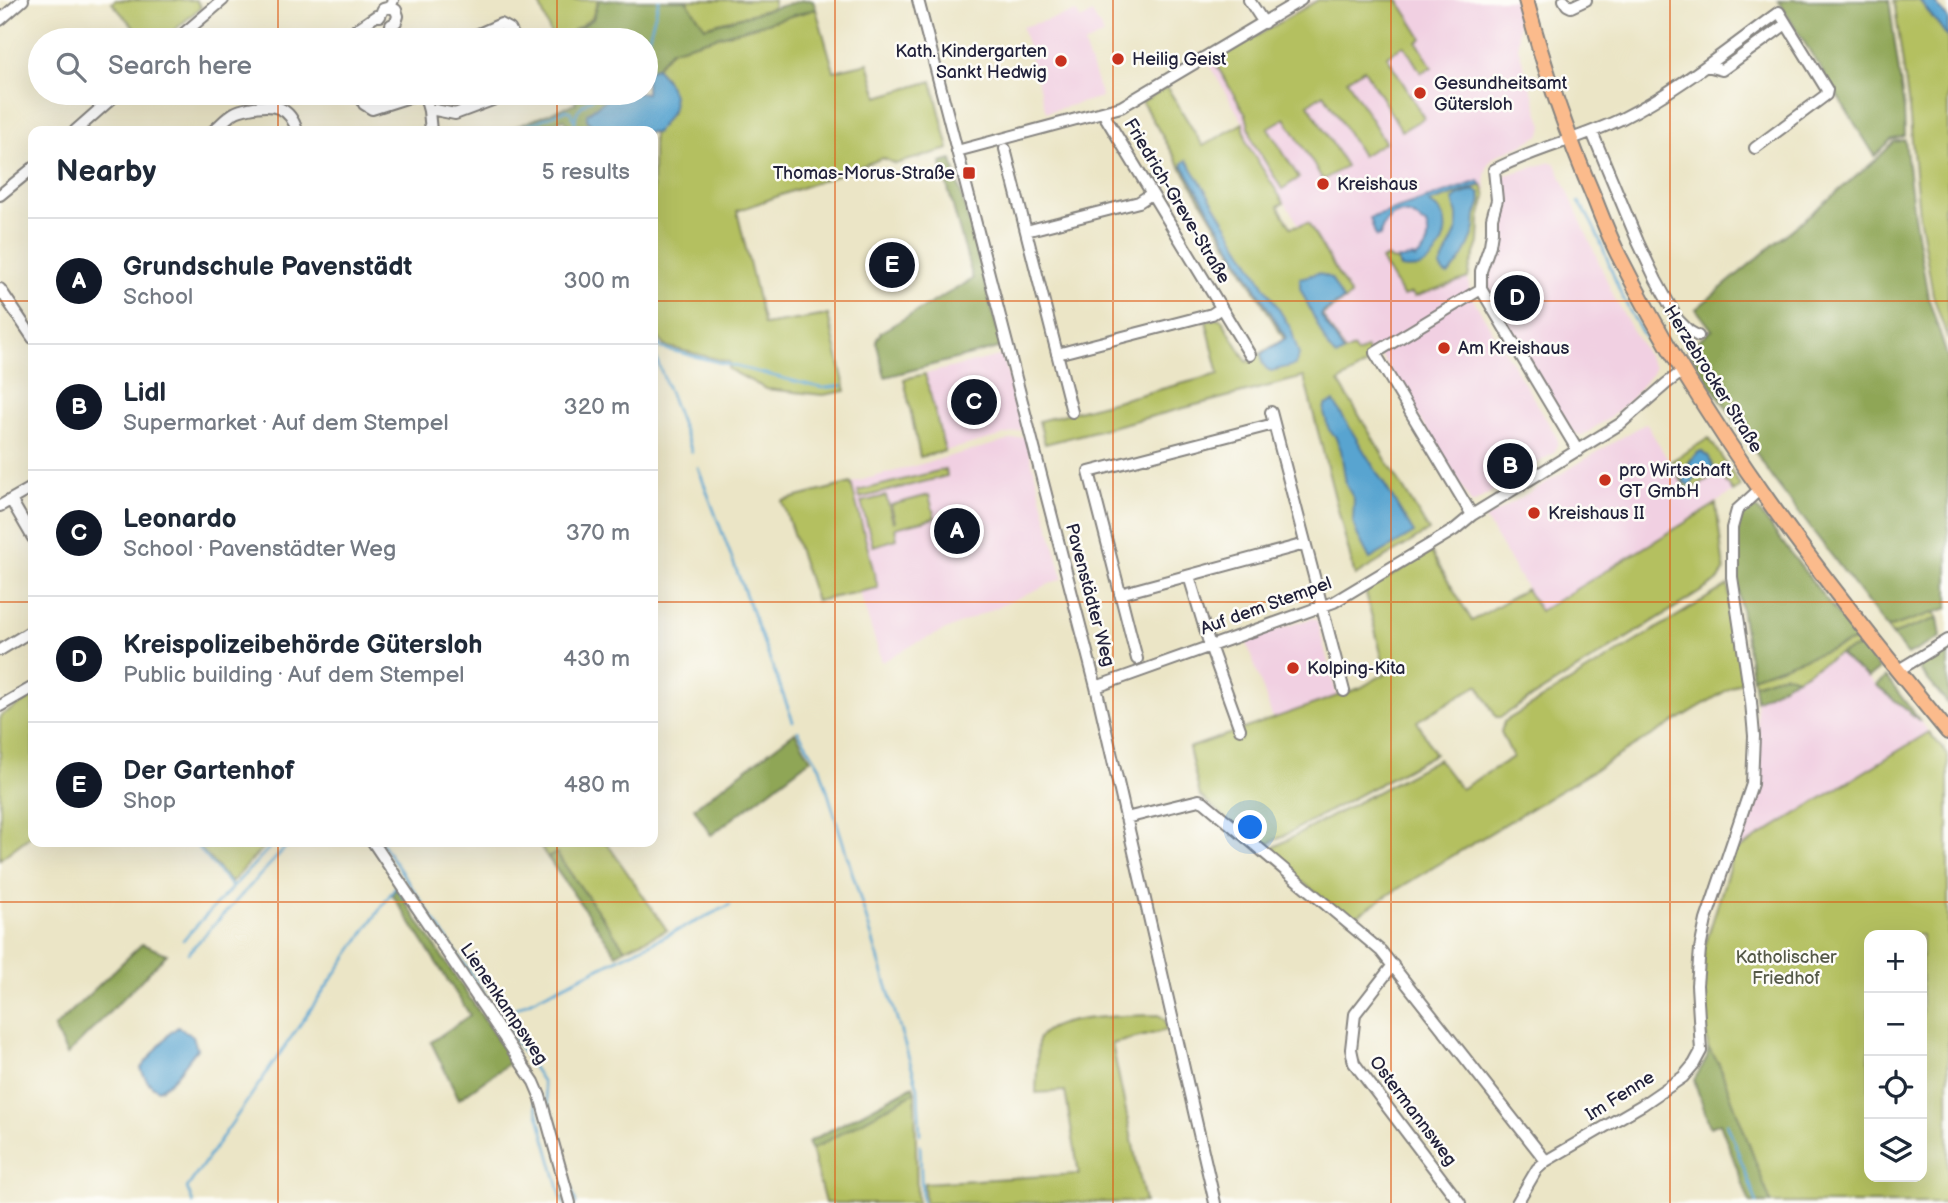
<!DOCTYPE html>
<meta charset="utf-8">
<style>
:root{--surface:#fff;--page:#f2f2f3;--text:#1f2937;--muted:#747a83;--line:#e0e1e3;--accent:#111827}
body{margin:0;font-family:"Balsamiq Sans",sans-serif;background:var(--page);color:var(--text)}
.controls{position:absolute;right:21px;bottom:21px;display:grid;overflow:hidden;border-radius:14px;box-shadow:0 7px 28px #0002}
.controls button{width:63px;height:63px;display:grid;place-items:center;padding:0;border:0;border-bottom:2px solid var(--line);background:var(--surface);color:var(--text);font:35px sans-serif}
.you{position:absolute;left:1251px;top:828px;width:24px;height:24px;margin:-18px;border:5px solid #fff;border-radius:50%;background:#1a73e8;box-shadow:0 0 0 10px #1a73e833}
.badge{display:grid;place-items:center;width:46px;height:46px;border-radius:50%;background:var(--accent);color:#fff;font-size:23px;font-weight:700}
.pin{position:absolute;translate:-50% -50%;border:4px solid #fff;box-shadow:0 2px 7px #0006}
.list{margin:0;padding:0;list-style:none}
h2{display:flex;justify-content:space-between;align-items:center;height:91px;margin:0;padding:0 28px;font-size:30px}
h2 small{font-size:23px;font-weight:400;color:var(--muted)}
.list li{display:grid;grid-template-columns:46px 1fr auto;gap:21px;align-items:center;box-sizing:border-box;height:126px;padding:0 28px;border-top:2px solid var(--line)}
.list b{display:block;font-size:26px;white-space:nowrap}
.list p{margin:0;font-size:23px;white-space:nowrap;color:var(--muted)}
.list em{font-size:23px;font-style:normal;color:var(--muted)}
.icon{flex:none;width:38px;height:38px;fill:none;stroke:currentColor;stroke-width:2;stroke-linecap:round;stroke-linejoin:round}
.map{position:relative;flex:none;width:1948px;height:1203px;overflow:hidden}
.search{position:absolute;background:var(--surface);box-shadow:0 7px 28px #0002;left:28px;top:28px;width:630px;height:77px;display:flex;align-items:center;gap:18px;box-sizing:border-box;padding:0 24px;border-radius:38px;color:var(--muted);font-size:26px}
.panel{position:absolute;background:var(--surface);box-shadow:0 7px 28px #0002;left:28px;top:126px;width:630px;height:721px;border-radius:14px}
.map>svg:first-child{display:block}
.built{fill:#f1d0e2}
.green{fill:#b4c061;stroke:#6b714e;stroke-width:2;fill-rule:evenodd}
.forest{fill:#8fa657;stroke:#586449;stroke-width:2}
.water{fill:#58a4d0;stroke:#3d6386;stroke-width:2}
.lines{fill:none;stroke-linecap:round;stroke-linejoin:round}
.stream{stroke:#58a4d0;stroke-width:2.5}
.minor-casing{stroke:#868480;stroke-width:14}
.major-casing{stroke:#868480;stroke-width:18}
.minor{stroke:#fff;stroke-width:10}
.major{stroke:#fbbb8c;stroke-width:14}
.grid{fill:none;stroke:#de560e;stroke-width:2;stroke-opacity:0.55}
.poi-dot{fill:#c8321e;stroke:#fdfcf7;stroke-width:2.5}
.labels{text-anchor:middle;dominant-baseline:central;stroke-width:5;stroke-linejoin:round;paint-order:stroke}
.poi-label{font-size:18px;fill:#22223b;stroke:#fdfcf7;text-anchor:start}
.street-label{font-size:18px;fill:#22223b;stroke:#fdfcf7}
.park-label{font-size:18px;fill:#555948;stroke:#fdfcf7}
</style>
<div class="map">
<svg width="1948" height="1203" viewBox="0 0 1948 1203">
<rect width="100%" height="100%" fill="#fdfcf7"/>
<filter id="ink" filterUnits="userSpaceOnUse"><feTurbulence type="fractalNoise" baseFrequency=".0143" numOctaves="2"/><feDisplacementMap in="SourceGraphic" scale="14" xChannelSelector="R" yChannelSelector="G"/><feConvolveMatrix kernelMatrix="1 2 1 2 8 2 1 2 1" color-interpolation-filters="sRGB"/></filter>
<filter id="wash" filterUnits="userSpaceOnUse"><feTurbulence type="fractalNoise" baseFrequency=".00686" numOctaves="4" result="noise"/><feDisplacementMap in="SourceGraphic" scale="28" xChannelSelector="R" yChannelSelector="G"/><feGaussianBlur stdDeviation="1.57" result="paint"/><feColorMatrix in="noise" values="0 0 0 0 0 0 0 0 0 0 0 0 0 0 0 0 0 1.4 0 .05"/><feComposite in="paint" operator="in"/></filter>
<g filter="url(#wash)">
<rect width="100%" height="100%" fill="#ebe5c6"/>
<path class="built" d="M 1315,0 L 1515,0 L 1518,15 L 1518,47 L 1543,126 L 1541,134 L 1526,143 L 1495,156 L 1488,164 L 1485,175 L 1486,196 L 1480,219 L 1479,243 L 1470,267 L 1468,278 L 1470,294 L 1557,437 L 1558,442 L 1554,453 L 1472,504 L 1377,349 L 1370,353 L 1366,348 L 1357,354 L 1353,347 L 1345,352 L 1323,315 L 1352,296 L 1308,223 L 1299,225 L 1248,144 L 1243,122 L 1208,63 Z
M 1076,12 L 1081,20 L 1092,13 L 1104,34 L 1084,45 L 1102,97 L 1046,112 L 1022,27 Z
M 1551,162 L 1556,164 L 1615,299 L 1655,369 L 1632,398 L 1613,415 L 1582,436 L 1572,431 L 1489,294 L 1485,284 L 1485,277 L 1496,243 L 1504,197 L 1502,180 L 1505,175 Z
M 1003,355 L 1023,430 L 945,451 L 925,374 Z
M 1646,423 L 1687,492 L 1720,472 L 1733,492 L 1540,611 L 1485,519 Z
M 1025,436 L 1063,578 L 914,644 L 882,662 L 859,591 L 878,587 L 851,483 Z
M 1312,618 L 1317,620 L 1337,696 L 1273,719 L 1246,640 Z
M 1839,654 L 1921,722 L 1929,732 L 1734,852 L 1757,784 L 1760,758 L 1756,701 Z"/>
<path class="green" d="M 115,0 L 196,0 L 201,7 L 163,40 L 145,40 L 112,3 Z
M 538,0 L 598,0 L 592,18 L 559,40 L 553,40 Z
M 686,0 L 774,0 L 773,8 L 704,27 Z
M 1318,0 L 1398,0 L 1422,38 L 1417,42 L 1432,67 L 1421,73 L 1404,45 L 1387,56 L 1424,118 L 1402,131 L 1364,69 L 1347,80 L 1385,142 L 1362,156 L 1324,94 L 1308,104 L 1346,166 L 1323,180 L 1285,118 L 1268,128 L 1299,178 L 1282,189 L 1253,142 L 1246,115 L 1214,61 Z
M 1894,0 L 1919,0 L 1948,37 L 1948,192 L 1944,208 L 1948,240 L 1948,340 L 1933,295 L 1919,215 L 1909,108 Z
M 816,9 L 834,71 L 868,63 L 878,97 L 932,81 L 949,149 L 895,164 L 883,158 L 737,211 L 764,325 L 828,315 L 846,391 L 823,395 L 766,389 L 728,369 L 729,362 L 664,346 L 653,329 L 653,134 L 656,132 L 672,112 L 666,79 L 656,68 L 671,50 Z
M 1167,87 L 1203,146 L 1243,123 L 1247,144 L 1284,203 L 1278,206 L 1291,227 L 1308,223 L 1351,296 L 1322,315 L 1345,352 L 1353,348 L 1357,354 L 1366,348 L 1374,360 L 1339,382 L 1429,531 L 1355,576 L 1304,377 L 1045,444 L 1039,421 L 1219,374 L 1206,321 L 1218,318 L 1222,320 L 1247,362 L 1284,339 L 1142,102 Z
M 1482,185 L 1486,196 L 1480,219 L 1479,243 L 1470,267 L 1468,278 L 1414,297 L 1412,293 L 1403,296 L 1381,260 L 1387,257 L 1398,262 L 1400,268 C 1406,268 1413,269 1418,267 C 1435,261 1439,237 1445,222 L 1439,210 L 1428,203 Z
M 925,374 L 945,451 L 920,457 L 904,379 Z
M 1709,438 L 1741,487 L 1733,492 L 1719,472 L 1688,492 L 1670,462 ZM 1690,459 L 1707,475 L 1697,475 L 1690,485 L 1683,478 Z
M 946,469 L 947,476 L 860,498 L 858,491 Z
M 851,483 L 878,588 L 816,601 L 782,501 Z
M 929,495 L 935,518 L 895,528 L 897,539 L 873,546 L 861,502 L 886,496 L 893,522 L 895,521 L 891,505 Z
M 1716,504 L 1724,570 L 1719,580 L 1501,717 L 1496,717 L 1478,685 L 1417,721 L 1435,754 L 1261,848 L 1200,796 L 1189,748 L 1360,688 L 1386,673 L 1366,594 L 1368,590 L 1431,552 L 1472,621 L 1526,589 L 1540,611 Z
M 1728,585 L 1742,681 L 1391,893 L 1350,920 L 1265,852 L 1438,759 L 1461,789 L 1513,757 L 1501,732 L 1504,722 Z
M 1934,612 L 1938,618 L 1892,635 L 1887,628 Z
M 1857,640 L 1861,646 L 1839,654 L 1797,678 L 1784,674 L 1754,684 L 1752,677 Z
M 33,697 L 33,834 L 0,859 L 0,716 Z
M 1929,732 L 1948,755 L 1948,1203 L 1771,1203 L 1718,1062 L 1708,1048 L 1701,983 L 1704,949 L 1734,852 ZM 1869,935 L 1922,935 L 1922,1177 L 1869,1177 Z
M 195,842 L 268,842 L 231,883 Z
M 537,842 L 606,842 L 667,930 L 625,949 L 556,853 L 548,858 Z
M 1159,1015 L 1165,1020 L 1167,1030 L 1112,1044 L 1145,1202 L 925,1203 L 924,1183 L 1079,1174 L 1065,1091 L 1036,1093 L 1038,1040 C 1049,1014 1132,1016 1159,1015 Z
M 915,1092 L 917,1203 L 825,1203 L 811,1150 Z"/>
<path class="forest" d="M 599,0 L 686,0 L 705,27 L 803,0 L 813,0 L 816,9 L 671,50 L 656,68 L 646,71 L 646,40 L 561,40 L 593,19 Z
M 1778,0 L 1889,0 L 1904,109 L 1905,136 L 1891,140 L 1875,156 Z
M 572,93 L 615,93 L 587,114 L 587,119 L 595,131 L 569,131 L 564,119 L 531,131 L 505,131 L 576,103 Z
M 1905,140 L 1914,216 L 1928,297 L 1948,359 L 1948,608 L 1887,628 L 1774,480 L 1687,348 L 1712,330 L 1696,309 L 1877,159 L 1894,142 Z
M 952,160 L 1002,347 L 885,377 L 876,341 L 881,332 L 973,279 L 941,163 Z
M 1753,508 L 1758,510 L 1857,640 L 1752,677 L 1736,577 L 1737,527 L 1743,515 Z
M 1938,618 L 1941,637 L 1908,655 L 1892,635 Z
M 1861,646 L 1879,669 L 1868,678 L 1839,654 Z
M 1948,647 L 1948,704 L 1919,669 L 1922,662 Z
M 1784,674 L 1797,678 L 1756,701 L 1754,684 Z
M 1886,677 L 1921,722 L 1876,685 Z
M 795,732 L 811,759 L 711,835 L 694,808 Z
M 556,853 L 625,949 L 616,954 L 548,858 Z
M 396,888 L 512,1061 L 459,1099 L 431,1042 L 470,1015 L 392,894 Z
M 142,944 L 167,954 L 67,1055 L 54,1028 Z
M 1708,1048 L 1718,1062 L 1771,1203 L 1750,1203 L 1720,1123 L 1710,1127 L 1694,1080 L 1707,1058 Z
M 913,1086 L 915,1092 L 811,1150 L 808,1142 Z"/>
<path class="water" d="M 1919,0 L 1933,0 L 1948,19 L 1948,37 Z
M 656,68 C 667,79 680,98 670,114 C 666,120 660,126 656,133 L 595,131 L 587,119 L 587,114 L 615,93 L 646,93 L 646,71 Z
M 1187,160 L 1291,329 L 1299,355 L 1295,365 L 1271,371 C 1263,368 1261,362 1262,354 L 1286,338 L 1183,166 L 1183,163 Z
M 1479,181 L 1482,185 L 1429,203 C 1435,207 1441,211 1444,219 C 1450,237 1435,263 1417,268 C 1411,269 1405,269 1400,268 L 1398,259 L 1404,259 L 1414,257 L 1415,259 C 1428,250 1431,238 1426,224 C 1422,223 1417,217 1411,215 C 1395,209 1382,221 1380,236 L 1376,237 L 1370,218 Z
M 1474,190 L 1480,193 C 1482,202 1479,206 1476,215 C 1475,220 1476,226 1474,232 C 1469,248 1461,263 1448,275 L 1444,273 L 1440,267 L 1457,230 L 1457,215 L 1453,200 L 1457,196 Z
M 1318,273 L 1331,278 L 1343,300 L 1323,312 L 1321,316 L 1342,349 L 1343,353 L 1336,357 L 1328,347 L 1300,288 L 1300,278 Z
M 1334,402 L 1414,533 L 1370,559 L 1357,534 L 1353,521 L 1354,499 L 1346,485 L 1341,450 L 1335,436 L 1329,430 L 1324,413 L 1325,405 Z
M 1701,451 L 1709,457 L 1714,471 L 1711,474 L 1697,475 L 1690,486 L 1684,482 C 1684,471 1690,456 1701,451 Z
M 178,1027 L 193,1036 L 197,1049 C 186,1062 174,1083 158,1090 C 149,1085 144,1079 141,1068 L 169,1034 Z"/>
<g class="lines">
<path class="stream" d="M 646,47 L 659,0
M 513,131 L 566,110 L 571,112 L 574,120
M 576,131 C 571,109 583,105 599,93
M 1579,202 C 1596,226 1605,254 1616,282 C 1626,308 1642,331 1655,355
M 653,336 L 661,348 L 822,388 L 842,386
M 657,344 L 655,355 L 692,452
M 698,468 L 793,721
M 798,731 L 820,767 L 918,1088 L 920,1134
M 193,842 L 232,887
M 381,842 L 500,1017
M 183,940 L 275,842
M 188,953 L 287,846
M 510,1011 L 730,905
M 505,1025 L 542,1081 L 576,1203
M 532,1092 L 563,1203
M 1727,1123 L 1757,1203
M 920,1145 L 922,1203
M 193,1203 L 187,1188 L 396,886 L 404,898"/>
</g>
</g>
<g filter="url(#ink)">
<g class="lines">
<defs>
<path id="minor" d="M 918,0 L 1096,687 L 1215,1203
M 1249,0 L 1264,23
M 1564,0 L 1567,5 L 1571,7 L 1586,0
M 390,7 L 396,10 L 398,16 L 396,22 L 391,25
M 0,20 L 23,0
M 391,25 L 392,34 L 396,40
M 176,40 L 223,0
M 341,40 L 376,16 L 380,16 L 383,9 L 390,7 L 393,0
M 465,40 L 501,24 L 510,29 L 516,40
M 1707,66 L 1722,70 L 1786,24
M 360,93 L 364,104 L 372,109 L 422,93
M 424,93 L 429,111 L 431,131
M 429,111 L 435,110 L 455,114 L 511,93
M 1104,112 L 1106,118 L 1250,355
M 75,131 L 118,93
M 213,131 C 220,125 226,118 234,113 C 239,110 244,109 249,108 C 273,103 290,106 297,131
M 1592,132 L 1638,242 L 1656,280 L 1678,320 L 1689,331 L 1698,336
M 1005,149 L 1072,412
M 957,151 L 1121,107 L 1301,0
M 0,195 L 33,168
M 1026,231 L 1139,202 L 1151,194
M 0,289 L 33,338
M 1057,354 L 1212,314 L 1221,308
M 1271,412 L 1344,691
M 1578,451 L 1481,289 L 1481,271 L 1490,245 L 1492,232 L 1492,218 L 1497,200 L 1494,170 C 1535,148 1581,139 1623,118 C 1680,89 1728,49 1779,12 L 1827,90 L 1826,95 L 1755,148
M 11,500 L 33,538
M 0,506 L 33,487
M 1472,515 L 1375,353 L 1481,289
M 1189,576 L 1210,646 L 1240,729
M 1120,594 L 1305,544
M 0,650 L 33,630
M 1137,659 L 1089,472 L 1274,424
M 1897,671 L 1948,640
M 1096,687 L 1334,602 L 1454,530 L 1472,515 L 1620,424 L 1667,383 L 1683,371
M 0,706 L 33,687
M 1126,818 L 1199,800 L 1204,802 L 1381,951 L 1546,1161
M 373,842 L 534,1082 L 540,1096 L 570,1203
M 1393,965 L 1355,1014 L 1351,1049 L 1354,1063 L 1460,1203
M 1517,1203 L 1537,1169 L 1546,1161 L 1642,1105 L 1683,1077 L 1694,1064 L 1701,1051 L 1697,985 L 1700,949 L 1706,920 L 1752,784 L 1754,736 L 1751,702 L 1732,577 L 1732,528 L 1737,510 L 1759,490"/>
<path id="major" d="M 1526,0 C 1544,68 1567,135 1595,200 C 1602,218 1609,236 1618,254 C 1706,429 1823,581 1948,732"/>
</defs>
<use href="#minor" class="minor-casing"/>
<use href="#major" class="major-casing"/>
<use href="#minor" class="minor"/>
<use href="#major" class="major"/>
</g>
</g>
<path class="grid" d="M 278,0 L 278,40M 557,0 L 557,40M 835,0 L 835,1203M 1113,0 L 1113,1203M 1391,0 L 1391,1203M 1670,0 L 1670,1203M 278,93 L 278,131M 557,93 L 557,131M 0,301 L 33,301M 653,301 L 1948,301M 0,602 L 33,602M 653,602 L 1948,602M 278,842 L 278,1203M 557,842 L 557,1203M 0,902 L 1948,902"/>
<g class="poi-dot">
<circle cx="1118" cy="59" r="7"/>
<circle cx="1061" cy="61" r="7"/>
<circle cx="1420" cy="93" r="7"/>
<rect x="962" y="166" width="14" height="14" rx="3.5"/>
<circle cx="1323" cy="184" r="7"/>
<circle cx="1444" cy="348" r="7"/>
<circle cx="1605" cy="480" r="7"/>
<circle cx="1534" cy="513" r="7"/>
<circle cx="1293" cy="668" r="7"/>
</g>
<g class="labels">
<g class="poi-label">
<text x="1047" y="51" text-anchor="end">Kath. Kindergarten<tspan x="1047" dy="21">Sankt Hedwig</tspan></text>
<text x="1132" y="59">Heilig Geist</text>
<text x="1434" y="83">Gesundheitsamt<tspan x="1434" dy="21">Gütersloh</tspan></text>
<text x="955" y="173" text-anchor="end">Thomas-Morus-Straße</text>
<text x="1337" y="184">Kreishaus</text>
<text x="1458" y="348">Am Kreishaus</text>
<text x="1619" y="470">pro Wirtschaft<tspan x="1619" dy="21">GT GmbH</tspan></text>
<text x="1548" y="513">Kreishaus II</text>
<text x="1307" y="668">Kolping-Kita</text>
</g>
<g class="street-label">
<text transform="translate(1177 201) rotate(59)">Friedrich-Greve-Straße</text>
<text transform="translate(1713 379) rotate(58)">Herzebrocker Straße</text>
<text transform="translate(1090 595) rotate(75)">Pavenstädter Weg</text>
<text transform="translate(1266 606) rotate(-20)">Auf dem Stempel</text>
<text transform="translate(504 1004) rotate(56)">Lienenkampsweg</text>
<text transform="translate(1620 1096) rotate(-32)">Im Fenne</text>
<text transform="translate(1413 1111) rotate(53)">Ostermannsweg</text>
</g>
<g class="park-label">
<text x="1786" y="957">Katholischer<tspan x="1786" dy="21">Friedhof</tspan></text>
</g>
</g>
</svg>
<div class="controls">
<button>+</button>
<button>−</button>
<button><svg class="icon" aria-label="locate" viewBox="0 0 24 24"><circle cx="12" cy="12" r="6"/><path d="M12 2v4M12 18v4M2 12h4M18 12h4"/></svg></button>
<button><svg class="icon" aria-label="layers" viewBox="0 0 24 24"><path d="M12 4l9 5-9 5-9-5zM3 14l9 5 9-5"/></svg></button>
</div>
<div class="you"></div>
<div class="pin badge" style="left:957px;top:531px">A</div>
<div class="pin badge" style="left:1510px;top:466px">B</div>
<div class="pin badge" style="left:974px;top:402px">C</div>
<div class="pin badge" style="left:1517px;top:298px">D</div>
<div class="pin badge" style="left:892px;top:265px">E</div>
<div class="search"><svg class="icon" aria-label="search" viewBox="0 0 24 24"><circle cx="10" cy="10" r="6"/><path d="M15 15l6 6"/></svg>Search here</div>
<section class="panel">
<h2>Nearby<small>5 results</small></h2>
<ul class="list">
<li><span class="badge">A</span><div><b>Grundschule Pavenstädt</b><p>School</p></div><em>300 m</em></li>
<li><span class="badge">B</span><div><b>Lidl</b><p>Supermarket · Auf dem Stempel</p></div><em>320 m</em></li>
<li><span class="badge">C</span><div><b>Leonardo</b><p>School · Pavenstädter Weg</p></div><em>370 m</em></li>
<li><span class="badge">D</span><div><b>Kreispolizeibehörde Gütersloh</b><p>Public building · Auf dem Stempel</p></div><em>430 m</em></li>
<li><span class="badge">E</span><div><b>Der Gartenhof</b><p>Shop</p></div><em>480 m</em></li>
</ul>
</section>
</div>
